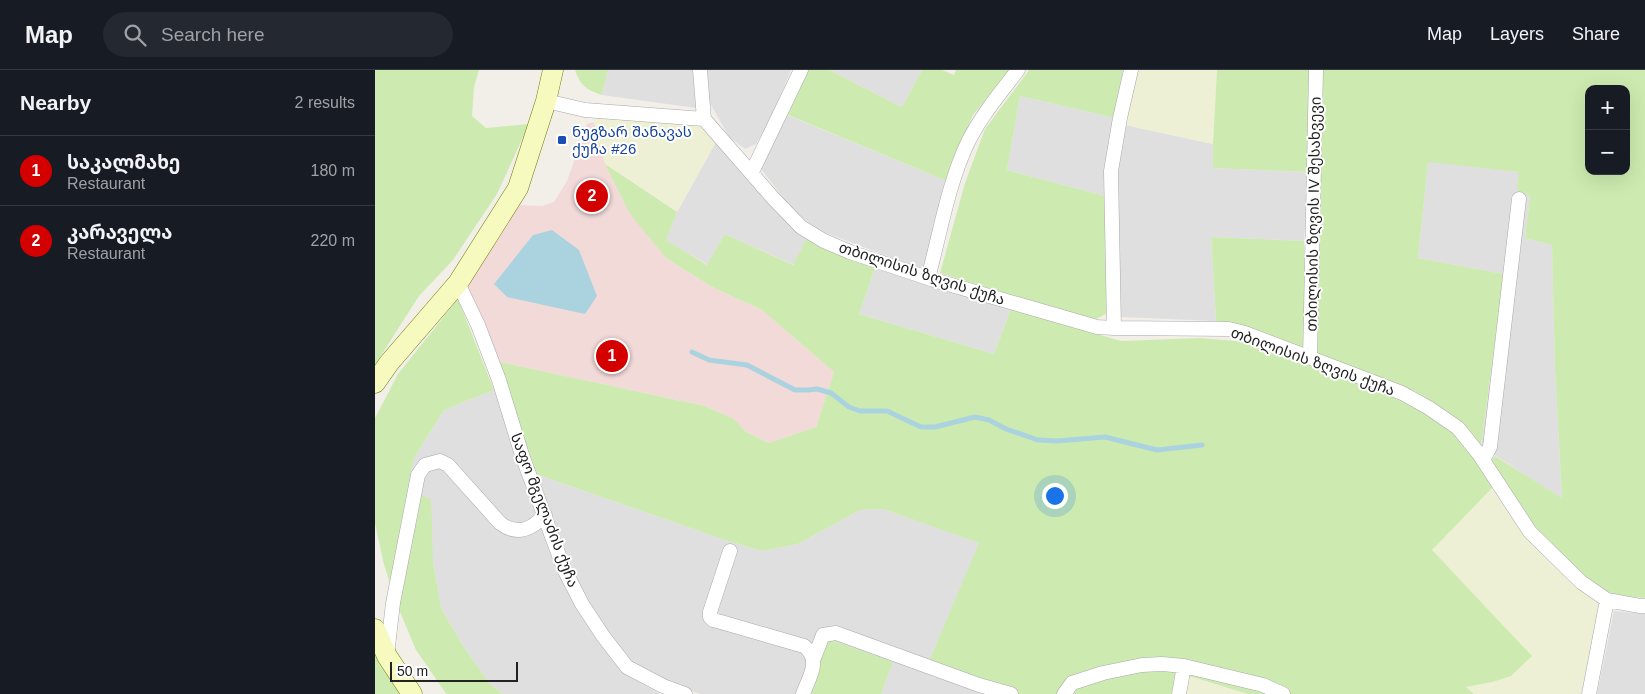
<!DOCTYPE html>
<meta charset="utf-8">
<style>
:root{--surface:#171b24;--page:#242831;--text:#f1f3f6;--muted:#9ea1a6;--line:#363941;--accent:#d40000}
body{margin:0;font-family:Arial,"Noto Sans Georgian",sans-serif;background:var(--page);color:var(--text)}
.controls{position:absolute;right:15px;top:15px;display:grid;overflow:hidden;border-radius:10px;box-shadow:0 5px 20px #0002}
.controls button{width:45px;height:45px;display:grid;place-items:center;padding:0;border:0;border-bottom:1px solid var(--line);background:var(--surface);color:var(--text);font:25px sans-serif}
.scale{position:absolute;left:15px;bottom:12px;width:128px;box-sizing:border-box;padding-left:5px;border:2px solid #222;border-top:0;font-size:14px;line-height:18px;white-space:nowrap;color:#222;-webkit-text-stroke:4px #fff;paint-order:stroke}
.you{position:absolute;left:679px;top:425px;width:18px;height:18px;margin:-12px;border:4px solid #fff;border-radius:50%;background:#1a73e8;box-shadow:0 0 0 8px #1a73e833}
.badge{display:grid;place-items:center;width:32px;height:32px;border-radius:50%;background:var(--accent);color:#fff;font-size:16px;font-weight:700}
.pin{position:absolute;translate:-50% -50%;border:2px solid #fff;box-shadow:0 1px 5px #0006}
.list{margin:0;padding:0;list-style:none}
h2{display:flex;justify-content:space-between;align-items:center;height:65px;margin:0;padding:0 20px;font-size:21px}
h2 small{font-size:16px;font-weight:400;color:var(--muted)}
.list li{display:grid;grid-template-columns:32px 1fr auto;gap:15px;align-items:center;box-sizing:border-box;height:70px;padding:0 20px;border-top:1px solid var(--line)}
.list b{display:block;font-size:19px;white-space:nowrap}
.list p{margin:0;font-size:16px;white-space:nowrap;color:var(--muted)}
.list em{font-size:16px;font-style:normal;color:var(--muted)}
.icon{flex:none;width:28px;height:28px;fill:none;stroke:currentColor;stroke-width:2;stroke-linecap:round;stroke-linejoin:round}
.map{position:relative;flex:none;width:1270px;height:624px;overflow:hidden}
header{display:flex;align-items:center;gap:30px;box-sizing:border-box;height:70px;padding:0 25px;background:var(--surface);border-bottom:1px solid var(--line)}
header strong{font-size:24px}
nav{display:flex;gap:28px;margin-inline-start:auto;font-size:18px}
.search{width:350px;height:45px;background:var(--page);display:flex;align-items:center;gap:12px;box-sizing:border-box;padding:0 18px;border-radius:28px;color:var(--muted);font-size:19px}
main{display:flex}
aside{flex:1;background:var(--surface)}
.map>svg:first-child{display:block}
.residential{fill:#e0dfdf}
.commercial{fill:#f2dad9}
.farmland{fill:#eef0d5}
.grass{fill:#cdebb0;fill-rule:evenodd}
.water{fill:#aad3df}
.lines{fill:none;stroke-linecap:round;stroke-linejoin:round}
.stream{stroke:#aad3df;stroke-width:5}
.street-casing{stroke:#a9a9a9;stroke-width:15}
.secondary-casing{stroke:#707d05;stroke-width:21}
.street{stroke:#fff;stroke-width:14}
.secondary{stroke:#f7fabf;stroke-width:20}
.transit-dot{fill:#1a4fb4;stroke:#fff;stroke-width:2}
.labels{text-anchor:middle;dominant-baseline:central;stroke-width:4;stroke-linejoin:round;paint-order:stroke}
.transit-label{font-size:15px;fill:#164399;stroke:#fff;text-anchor:start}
.street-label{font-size:15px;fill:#222;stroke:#fff}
</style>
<header>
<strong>Map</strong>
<div class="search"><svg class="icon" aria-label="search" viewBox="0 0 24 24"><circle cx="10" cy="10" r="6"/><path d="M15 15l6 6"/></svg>Search here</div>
<nav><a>Map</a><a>Layers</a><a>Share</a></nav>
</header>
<main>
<aside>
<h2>Nearby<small>2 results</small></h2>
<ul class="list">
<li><span class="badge">1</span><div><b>საკალმახე</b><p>Restaurant</p></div><em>180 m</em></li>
<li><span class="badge">2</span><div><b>კარაველა</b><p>Restaurant</p></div><em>220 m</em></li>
</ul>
</aside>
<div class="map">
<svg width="1270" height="624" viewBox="0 0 1270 624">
<rect width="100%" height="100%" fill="#f2efe9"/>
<path class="residential" d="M 233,0 L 320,0 L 321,38 L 227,25 Z
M 331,0 L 416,0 L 393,55 L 381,74 L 370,79 L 354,67 L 334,31 Z
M 454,0 L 547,0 L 527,37 Z
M 645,26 L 740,48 L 730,126 L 632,100 Z
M 412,45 L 574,112 L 549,195 L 544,198 L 443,160 L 417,139 L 386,99 Z
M 750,55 L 838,74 L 838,98 L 934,102 L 929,171 L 836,167 L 841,251 L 746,247 L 742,105 Z
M 341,72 L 432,168 L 419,195 L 350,164 L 333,195 L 290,170 L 302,142 Z
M 1053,91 L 1144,102 L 1155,126 L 1150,168 L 1177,175 L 1180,300 L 1187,429 L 1106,376 L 1129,204 L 1043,188 Z
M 500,198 L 636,239 L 619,284 L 484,244 Z
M 119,320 L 181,495 L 201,538 L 226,575 L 248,603 L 285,624 L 128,624 L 114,613 L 87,574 L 66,538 L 58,491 L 31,421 L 39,388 L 69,340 Z
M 158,403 L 347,469 L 387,481 L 423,474 L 485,440 L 508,439 L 605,473 L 549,603 L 609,624 L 506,624 L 518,592 L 432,624 L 325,624 L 287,610 L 255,594 L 229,562 L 192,495 Z
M 1239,541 L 1270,544 L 1270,624 L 1222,624 Z"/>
<path class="commercial" d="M 219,52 L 230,94 L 291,188 L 337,217 L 387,240 L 459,302 L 441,357 L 394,373 L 371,362 L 359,349 L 330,336 L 120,291 L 91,221 L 94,207 L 144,135 L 167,136 L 179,132 L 192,111 L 212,54 Z"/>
<path class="farmland" d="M 763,0 L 842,0 L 838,74 L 750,55 Z
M 222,47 L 319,53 L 328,58 L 341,72 L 302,142 L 230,94 L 219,52 Z
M 1117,418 L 1170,488 L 1225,536 L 1206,624 L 1099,624 L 1091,617 L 1117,612 L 1057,479 Z
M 814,606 L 873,624 L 810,624 Z"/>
<path class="grass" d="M 0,0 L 104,0 L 99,17 L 97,46 L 111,58 L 154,54 L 122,124 L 78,190 L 44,226 L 0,295 Z
M 200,0 L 233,0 L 227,25 C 211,19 206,17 200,0 Z
M 433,0 L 454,0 L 527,37 L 547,0 L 567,0 L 579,5 L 581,0 L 635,0 L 598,45 L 587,69 L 574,112 L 413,45 Z
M 654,0 L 748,0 L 740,48 L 645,26 L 632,100 L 730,126 L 734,235 L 731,244 L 719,250 L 565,203 L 590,113 L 610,59 Z
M 842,0 L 936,0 L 934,102 L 838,98 L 838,74 Z
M 948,0 L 1270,0 L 1270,528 L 1236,525 L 1197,496 L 1157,457 L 1115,392 L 1120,386 L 1187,428 L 1180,300 L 1177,175 L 1150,168 L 1155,126 L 1142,120 L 1144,102 L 1053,92 L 1043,188 L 1129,204 L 1106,376 L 1072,341 L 1040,321 L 945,287 L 941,283 ZM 1214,19 L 1251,19 L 1251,101 L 1214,101 Z
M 230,94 L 302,142 L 291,170 L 332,195 L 350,164 L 418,195 L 432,168 L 451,179 L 500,198 L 484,244 L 619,284 L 636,239 L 746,271 L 824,268 L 862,271 L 893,280 L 1017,327 L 1048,340 L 1080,364 L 1107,399 L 1117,418 L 1057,480 L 1157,586 L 1136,606 L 1117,612 L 1091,617 L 1099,624 L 873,624 L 814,606 L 810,624 L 609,624 L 549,603 L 604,473 L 508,439 L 485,440 L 423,474 L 387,481 L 347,469 L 158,403 L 120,291 L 330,336 L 359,349 L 371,362 L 394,373 L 441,357 L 459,302 L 387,240 L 337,217 L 291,188 L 255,144 Z
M 836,167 L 929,171 L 931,274 L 925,279 C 898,268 871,254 841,251 Z
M 83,229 L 119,320 L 69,340 L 39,388 L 32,420 L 56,429 L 58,491 L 66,538 L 87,574 L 114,613 L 128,624 L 72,624 L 70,622 L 41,580 L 23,537 L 9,495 L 0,453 L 0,348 L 23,304 Z
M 453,569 L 518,592 L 506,624 L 432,624 Z
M 0,579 L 25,624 L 0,624 Z"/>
<path class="water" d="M 177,160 L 204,180 L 222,226 L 210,244 L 132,227 L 119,214 L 158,165 Z"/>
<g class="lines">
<path class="stream" d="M 317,282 L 334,290 L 372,295 L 420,320 L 433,320 L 442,319 L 456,323 L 474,337 L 485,341 L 512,341 L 546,357 L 560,357 L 600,347 L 614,350 L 631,359 L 663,370 L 682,371 L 730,367 L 782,380 L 827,375"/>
<defs>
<path id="street" d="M 325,0 L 329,49 L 398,128 L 426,157 L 449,171 L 475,182 L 559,210 L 722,257 L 739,258 L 854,259 L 870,263 L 1027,323 L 1054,338 L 1083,358 L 1104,384 L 1155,462 L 1206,512 L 1232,530 L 1265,536 L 1270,536
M 171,31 L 210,40 L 329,49
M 377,102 L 426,0
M 553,208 C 565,164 573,114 593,72 C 606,46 625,23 643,0
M 83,213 L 103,255 L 124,310 L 147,385 L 189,499 L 207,534 L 228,566 L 252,597 L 288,616 L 310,624
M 739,258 L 736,101 L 745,48 L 756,0
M 935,288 L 941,0
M 1108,390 L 1115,377 L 1144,129
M 355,481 L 335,542 L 335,547 L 338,550 L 346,552 L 429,576 C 447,590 434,607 428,624
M 12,585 L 18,533 L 43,405 L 50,395 L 65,391 L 73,395 L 125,453 C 142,466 156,460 170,445
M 439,588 L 448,565 L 461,563 L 604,615 L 636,624
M 689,624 L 697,613 L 728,603 L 767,595 L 787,594 L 809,596 L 888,615 L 908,624
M 804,624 L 809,596
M 1214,624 L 1232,530"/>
<path id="secondary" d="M 0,313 L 14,293 L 83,213 L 143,118 L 171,31 L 178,0
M 0,559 L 12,586 L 37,624"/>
</defs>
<use href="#street" class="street-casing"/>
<use href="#secondary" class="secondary-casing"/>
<use href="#street" class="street"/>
<use href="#secondary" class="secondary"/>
</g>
<rect class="transit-dot" x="182" y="65" width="10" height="10" rx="2.5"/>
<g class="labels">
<g class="transit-label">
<text x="197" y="61">ნუგზარ შანავას<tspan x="197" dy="17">ქუჩა #26</tspan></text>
</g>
<g class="street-label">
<text transform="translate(938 144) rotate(-89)">თბილისის ზღვის IV შესახვევი</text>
<text transform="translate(547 203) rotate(18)">თბილისის ზღვის ქუჩა</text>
<text transform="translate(938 291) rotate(20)">თბილისის ზღვის ქუჩა</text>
<text transform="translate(170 440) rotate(69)">საფო მგელაძის ქუჩა</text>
</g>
</g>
</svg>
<div class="controls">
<button>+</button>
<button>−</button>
</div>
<div class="scale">50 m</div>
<div class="you"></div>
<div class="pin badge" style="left:237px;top:286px">1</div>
<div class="pin badge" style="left:217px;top:126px">2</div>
</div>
</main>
